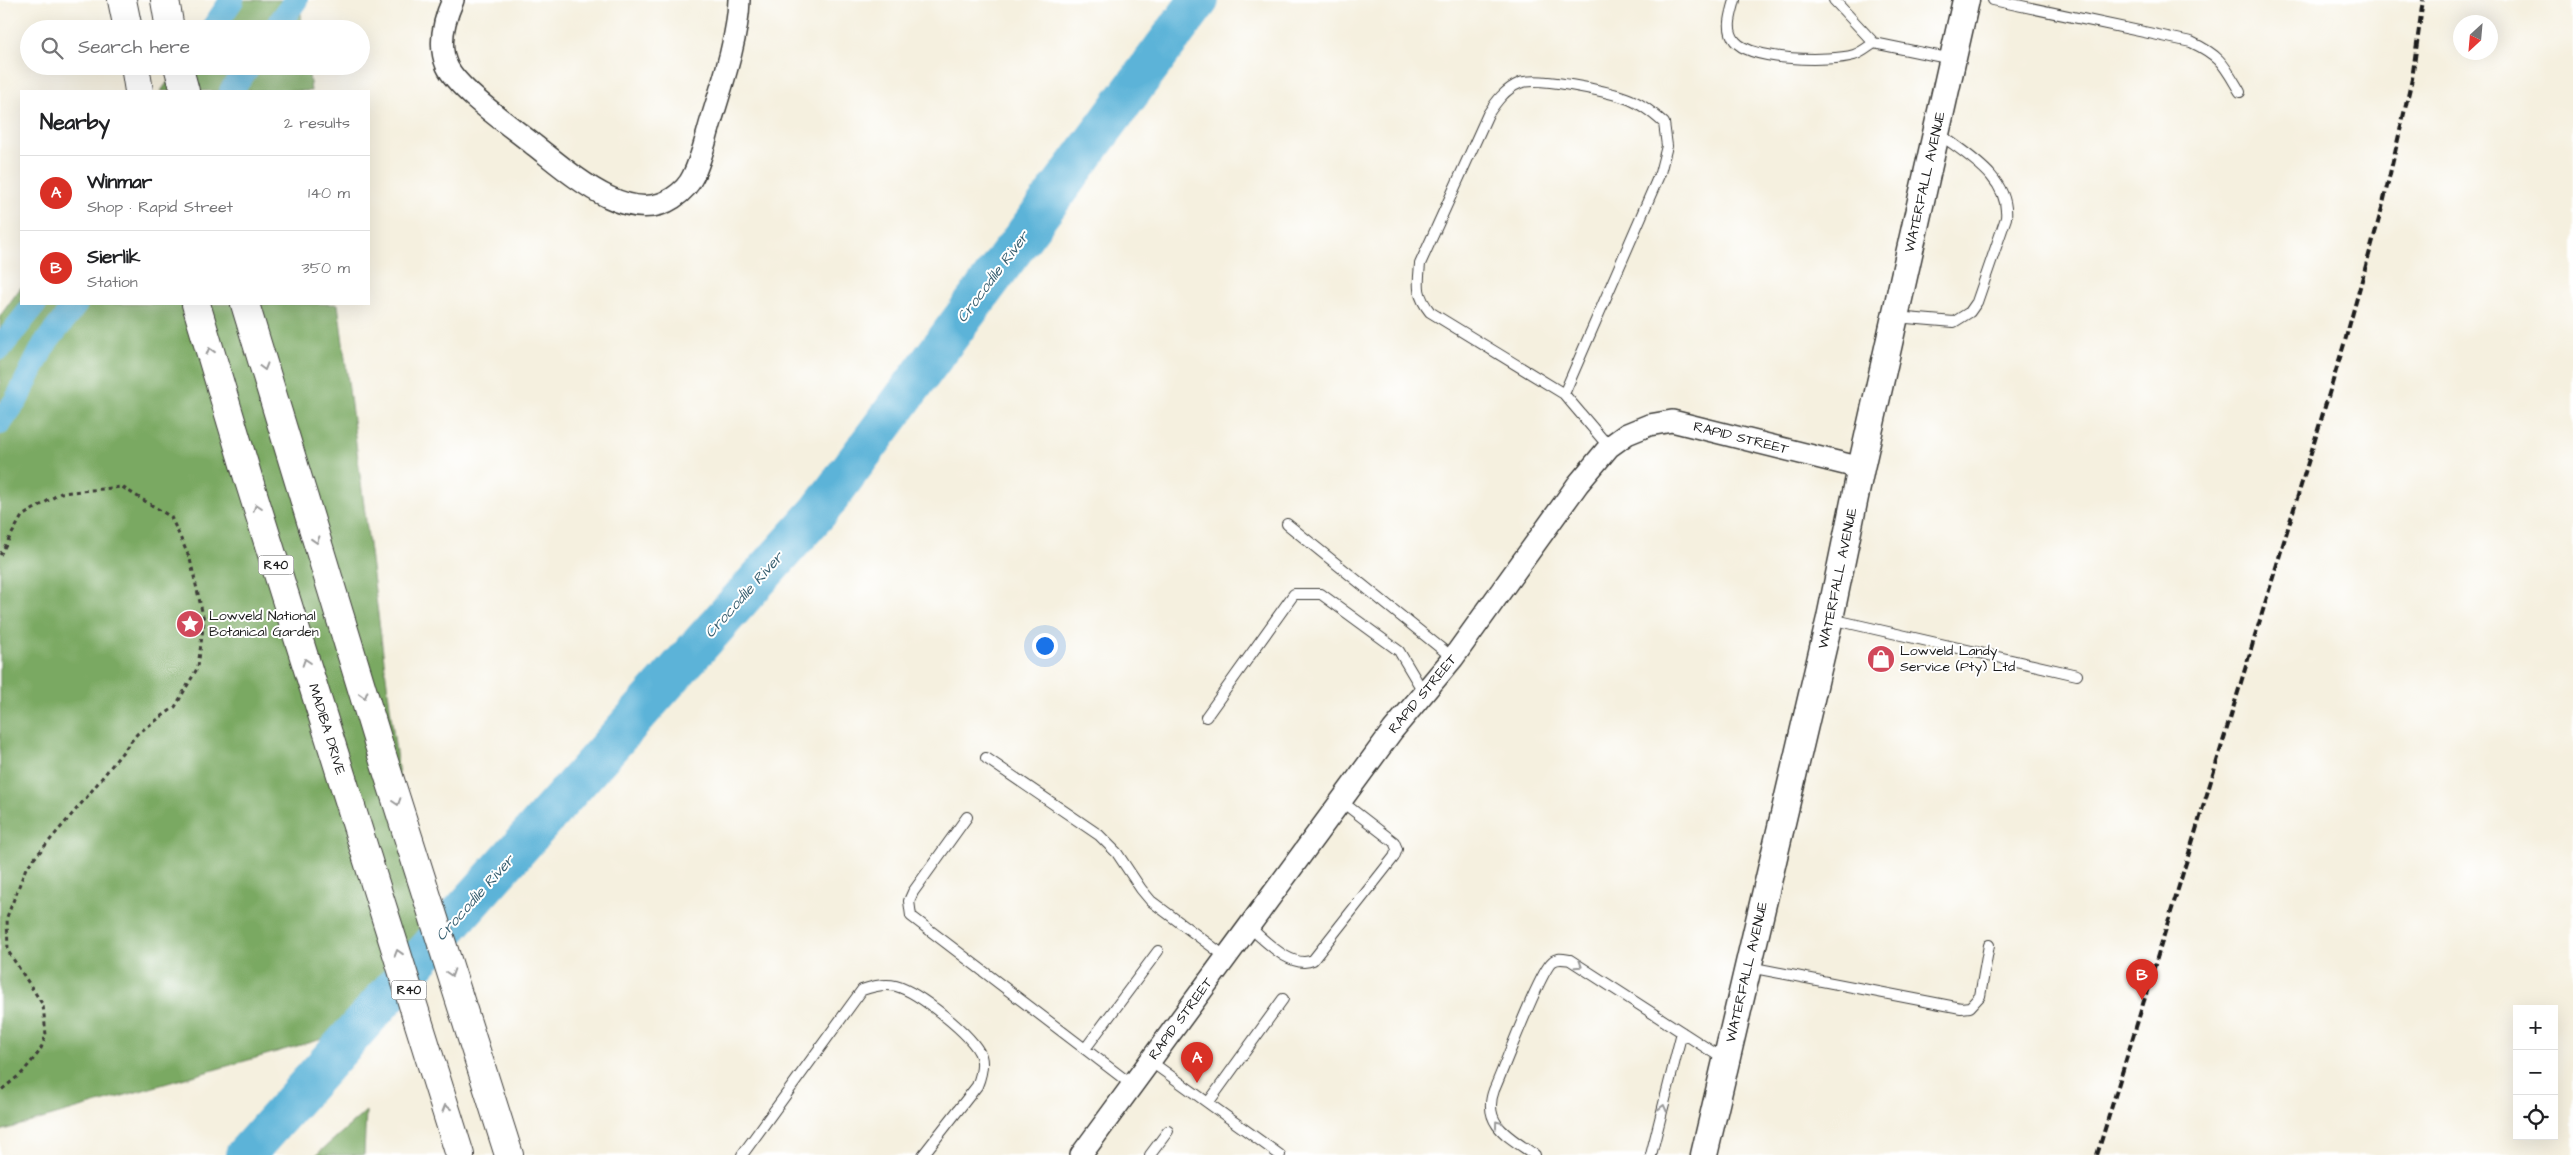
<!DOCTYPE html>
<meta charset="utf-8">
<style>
:root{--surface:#fff;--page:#f6f6f6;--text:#202124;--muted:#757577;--line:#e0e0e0;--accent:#d93025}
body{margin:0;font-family:"Architects Daughter",sans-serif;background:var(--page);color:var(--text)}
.controls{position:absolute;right:15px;bottom:15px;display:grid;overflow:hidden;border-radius:0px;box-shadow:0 5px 20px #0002}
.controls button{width:45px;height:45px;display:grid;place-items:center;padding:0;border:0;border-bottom:1px solid var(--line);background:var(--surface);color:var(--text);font:25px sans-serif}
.compass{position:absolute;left:2453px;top:15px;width:45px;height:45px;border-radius:50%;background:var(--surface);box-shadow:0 5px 20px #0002;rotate:206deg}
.you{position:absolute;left:1044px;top:645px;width:18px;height:18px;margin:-12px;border:4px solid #fff;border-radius:50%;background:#1a73e8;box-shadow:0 0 0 8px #1a73e833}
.badge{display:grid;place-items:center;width:32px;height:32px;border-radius:50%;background:var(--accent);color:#fff;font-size:16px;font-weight:700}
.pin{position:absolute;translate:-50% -41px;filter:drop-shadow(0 1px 2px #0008)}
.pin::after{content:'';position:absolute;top:26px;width:18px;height:15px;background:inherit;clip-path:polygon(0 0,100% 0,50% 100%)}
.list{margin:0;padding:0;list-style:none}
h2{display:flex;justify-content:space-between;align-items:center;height:65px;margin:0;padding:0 20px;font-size:21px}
h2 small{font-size:16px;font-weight:400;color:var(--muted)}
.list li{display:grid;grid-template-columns:32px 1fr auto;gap:15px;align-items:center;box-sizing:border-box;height:75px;padding:0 20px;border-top:1px solid var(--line)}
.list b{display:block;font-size:19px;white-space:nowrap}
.list p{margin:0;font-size:16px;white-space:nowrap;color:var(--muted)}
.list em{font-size:16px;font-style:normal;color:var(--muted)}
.icon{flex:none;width:28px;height:28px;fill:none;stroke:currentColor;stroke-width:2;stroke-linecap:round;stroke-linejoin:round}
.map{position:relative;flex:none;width:2573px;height:1155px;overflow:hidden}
.search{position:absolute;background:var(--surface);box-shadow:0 5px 20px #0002;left:20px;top:20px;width:350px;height:55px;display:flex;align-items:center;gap:12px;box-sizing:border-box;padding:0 18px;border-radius:28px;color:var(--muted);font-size:19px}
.panel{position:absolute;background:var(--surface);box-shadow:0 5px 20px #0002;left:20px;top:90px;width:350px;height:215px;border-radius:0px}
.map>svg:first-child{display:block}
.forest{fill:#7aa962;stroke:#4b623f}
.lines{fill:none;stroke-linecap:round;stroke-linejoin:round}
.canal{stroke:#5cb3d8;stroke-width:24}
.river{stroke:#5cb3d8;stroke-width:40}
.service-casing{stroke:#3d3c39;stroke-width:12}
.minor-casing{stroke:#3d3c39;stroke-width:24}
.tertiary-casing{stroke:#3d3c39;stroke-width:29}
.primary-casing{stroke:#3d3c39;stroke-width:30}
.path{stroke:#3d3c39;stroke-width:3;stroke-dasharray:4 4;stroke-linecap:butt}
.service{stroke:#fff;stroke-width:10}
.minor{stroke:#fff;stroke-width:21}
.tertiary{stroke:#fff;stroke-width:26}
.primary{stroke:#fff;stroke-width:28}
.rail{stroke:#1c1c1c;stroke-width:4;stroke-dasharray:8 4;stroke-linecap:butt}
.oneway{stroke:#999}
.labels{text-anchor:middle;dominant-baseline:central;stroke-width:4;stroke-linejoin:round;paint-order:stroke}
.shield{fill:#fff;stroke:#606060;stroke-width:1}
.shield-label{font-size:12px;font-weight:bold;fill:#1c1c1c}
.street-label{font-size:14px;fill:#1c1c1c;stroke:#fff}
.poi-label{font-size:14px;fill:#1c1c1c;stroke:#fff;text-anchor:start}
.water-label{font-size:15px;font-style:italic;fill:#396071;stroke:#fff}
</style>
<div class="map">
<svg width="2573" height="1155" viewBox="0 0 2573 1155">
<rect width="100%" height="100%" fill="#fff"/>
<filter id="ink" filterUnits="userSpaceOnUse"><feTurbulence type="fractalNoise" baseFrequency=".02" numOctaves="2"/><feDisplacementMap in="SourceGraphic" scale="10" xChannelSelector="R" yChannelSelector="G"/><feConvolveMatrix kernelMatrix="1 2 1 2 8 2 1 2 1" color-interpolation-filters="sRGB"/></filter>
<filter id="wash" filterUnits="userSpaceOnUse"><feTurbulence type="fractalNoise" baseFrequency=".0096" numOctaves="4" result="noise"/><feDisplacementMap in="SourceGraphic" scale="20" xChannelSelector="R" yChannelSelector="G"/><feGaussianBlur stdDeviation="1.12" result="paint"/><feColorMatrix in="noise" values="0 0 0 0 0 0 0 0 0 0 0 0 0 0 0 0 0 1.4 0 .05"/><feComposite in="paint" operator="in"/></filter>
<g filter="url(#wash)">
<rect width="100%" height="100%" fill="#f5f0df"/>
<path class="forest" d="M 226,0 L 299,0 L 303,29 L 206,29 Z
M 179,66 L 308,66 L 311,91 L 161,91 Z
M 21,287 L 21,304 L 338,304 L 419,931 L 350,1031 L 0,1131 L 0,316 Z
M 366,1111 L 364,1155 L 316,1155 Z"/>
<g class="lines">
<path class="canal" d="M 212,29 L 232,0
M 275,29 L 296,0
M 231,91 L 249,66
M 0,348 L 35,304
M 0,423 L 17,399 L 44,345 L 76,304"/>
<path class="river" d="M 245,1155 L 820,510 L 1199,0"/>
</g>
</g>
<g filter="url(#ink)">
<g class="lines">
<defs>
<path id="service" d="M 1735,0 C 1732,13 1725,28 1735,41 C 1751,61 1830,62 1854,55 C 1861,53 1868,47 1874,43 L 1952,59
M 1834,0 L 1874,43
M 1993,0 L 2191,42 C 2221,56 2224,65 2240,92
M 1895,317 L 1954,322 L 1970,312 L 1977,302 L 2006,218 C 2010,177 1966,155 1937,132
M 1564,394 L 1660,173 L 1667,146 L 1664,123 C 1653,113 1641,103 1626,98 C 1606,91 1537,76 1520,83 C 1505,89 1496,102 1488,114 L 1420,264 C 1418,286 1416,294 1430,312 L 1564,394 L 1609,447
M 1287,524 L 1453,658
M 1831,619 L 2077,675
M 1206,717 L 1294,594 L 1321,594 L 1399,651 L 1424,693
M 986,758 L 1099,835 L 1117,853 L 1141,889 L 1151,901 L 1226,957
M 967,817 L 913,892 L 909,901 L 911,916 L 1132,1085
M 1249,927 C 1264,939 1291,970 1313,960 L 1394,857 L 1397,849 L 1394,842 L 1341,801
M 1749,967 L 1961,1008 L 1970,1007 L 1980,996 L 1989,945
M 1085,1049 L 1158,951
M 1150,1061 L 1280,1155
M 1208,1103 L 1283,999
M 742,1155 L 862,990 C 873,986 884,983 896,986 C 918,992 973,1035 981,1056 C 984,1066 981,1076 977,1086 L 923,1155
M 1150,1155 L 1168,1131
M 1535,1155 C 1511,1138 1481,1125 1494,1090 C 1504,1068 1539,973 1552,962 C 1557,957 1564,959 1570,960 L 1725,1060
M 1651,1155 L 1682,1032"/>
<g id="minor">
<path d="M 453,0 C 444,20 438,45 447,66 C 458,90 512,127 534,145 C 568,171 628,228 673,198 C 682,192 689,185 693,176 C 702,158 706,137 712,118 C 723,82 738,37 739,0"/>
<path id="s1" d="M 1081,1155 L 1393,730 L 1453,658 L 1578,484 L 1609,447 L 1627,434 L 1649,425 L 1672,421 L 1861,468"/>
</g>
<g id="tertiary">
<path id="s2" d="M 1704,1155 L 1830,618 L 1861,468 L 1966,0"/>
</g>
<g id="primary">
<path d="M 122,0 L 128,29"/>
<path d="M 165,0 L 170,29"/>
<path d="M 135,66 L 139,91"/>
<path d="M 178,66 L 185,91"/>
<path id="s3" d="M 196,304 L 249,481 L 460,1155"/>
<path d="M 245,304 L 382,755 L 509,1155"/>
</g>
</defs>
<use href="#service" class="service-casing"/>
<use href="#minor" class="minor-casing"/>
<use href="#tertiary" class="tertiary-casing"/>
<use href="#primary" class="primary-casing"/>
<path class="path" d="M 0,555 L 22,516 L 61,493 L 122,487 L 171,517 L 190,559 L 204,620 L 198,667 L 175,707 L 137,734 L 86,798 L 26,868 L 7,917 L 8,951 L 43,1005 L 46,1035 L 40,1051 L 22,1073 L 0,1091"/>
<use href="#service" class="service"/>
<use href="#minor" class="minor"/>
<use href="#tertiary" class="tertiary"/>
<use href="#primary" class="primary"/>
<path class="rail" d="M 2097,1155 L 2345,341 L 2382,208 L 2412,79 L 2423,0"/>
</g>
<defs><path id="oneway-chevron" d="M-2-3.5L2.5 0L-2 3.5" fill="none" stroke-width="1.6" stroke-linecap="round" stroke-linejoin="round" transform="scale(1.25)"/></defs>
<g class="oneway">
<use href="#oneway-chevron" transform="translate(210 351) rotate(-107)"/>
<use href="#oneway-chevron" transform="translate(264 367) rotate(74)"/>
<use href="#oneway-chevron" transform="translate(257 507) rotate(-108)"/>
<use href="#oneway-chevron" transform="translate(316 540) rotate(73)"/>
<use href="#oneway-chevron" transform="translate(306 662) rotate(-108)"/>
<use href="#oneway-chevron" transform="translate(364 695) rotate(73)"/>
<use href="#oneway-chevron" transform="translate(397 802) rotate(72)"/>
<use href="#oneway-chevron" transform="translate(398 953) rotate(-107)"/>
<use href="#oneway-chevron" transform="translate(1579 965) rotate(33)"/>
<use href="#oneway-chevron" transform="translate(451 973) rotate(72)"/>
<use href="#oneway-chevron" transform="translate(446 1108) rotate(-107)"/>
<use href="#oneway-chevron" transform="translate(1663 1108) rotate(-76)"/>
<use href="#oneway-chevron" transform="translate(1498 1124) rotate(-127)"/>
</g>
</g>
<defs>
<symbol id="sight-disc" viewBox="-11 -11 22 22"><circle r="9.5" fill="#d1495b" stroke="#fff"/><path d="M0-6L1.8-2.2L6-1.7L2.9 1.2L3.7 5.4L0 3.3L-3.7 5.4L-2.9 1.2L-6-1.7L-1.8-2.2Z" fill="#fff"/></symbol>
<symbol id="shop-disc" viewBox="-11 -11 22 22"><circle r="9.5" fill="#d1495b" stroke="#fff"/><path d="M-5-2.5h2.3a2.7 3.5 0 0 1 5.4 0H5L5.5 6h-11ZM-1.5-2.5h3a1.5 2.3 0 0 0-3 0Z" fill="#fff"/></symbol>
</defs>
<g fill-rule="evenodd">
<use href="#sight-disc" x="174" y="608" width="32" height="32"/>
<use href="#shop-disc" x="1865" y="643" width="32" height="32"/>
</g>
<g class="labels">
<g class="shield">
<rect x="258.5" y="555.5" width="35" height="19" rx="4"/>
<rect x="391.5" y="980.5" width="35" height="19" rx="4"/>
</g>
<g class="shield-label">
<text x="276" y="565">R40</text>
<text x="409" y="990">R40</text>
</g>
<g class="street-label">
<text stroke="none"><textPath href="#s2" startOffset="998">WATERFALL AVENUE</textPath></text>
<text stroke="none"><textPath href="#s1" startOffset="1024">RAPID STREET</textPath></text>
<text stroke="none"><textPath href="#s2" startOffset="592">WATERFALL AVENUE</textPath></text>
<text stroke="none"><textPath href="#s1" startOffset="574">RAPID STREET</textPath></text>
<text stroke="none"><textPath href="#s3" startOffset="445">MADIBA DRIVE</textPath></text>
<text stroke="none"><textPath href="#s2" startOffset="188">WATERFALL AVENUE</textPath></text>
<text stroke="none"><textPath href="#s1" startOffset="169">RAPID STREET</textPath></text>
</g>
<g class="poi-label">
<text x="209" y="616">Lowveld National<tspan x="209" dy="16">Botanical Garden</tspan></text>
<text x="1900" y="651">Lowveld Landy<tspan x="1900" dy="16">Service (Pty) Ltd</tspan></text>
</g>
<g class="water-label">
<text transform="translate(993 277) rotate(-53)">Crocodile River</text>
<text transform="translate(744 595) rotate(-48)">Crocodile River</text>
<text transform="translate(475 898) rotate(-48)">Crocodile River</text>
</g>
</g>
</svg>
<div class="controls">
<button>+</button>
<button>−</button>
<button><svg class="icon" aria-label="locate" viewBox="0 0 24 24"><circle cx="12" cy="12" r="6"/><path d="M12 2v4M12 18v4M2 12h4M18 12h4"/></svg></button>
</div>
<svg class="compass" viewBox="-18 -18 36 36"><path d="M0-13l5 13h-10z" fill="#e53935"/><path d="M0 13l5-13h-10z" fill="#757577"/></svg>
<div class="you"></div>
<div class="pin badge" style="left:1197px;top:1083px">A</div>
<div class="pin badge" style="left:2142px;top:1000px">B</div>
<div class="search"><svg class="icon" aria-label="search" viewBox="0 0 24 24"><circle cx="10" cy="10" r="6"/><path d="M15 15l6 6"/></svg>Search here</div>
<section class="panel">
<h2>Nearby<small>2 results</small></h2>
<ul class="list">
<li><span class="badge">A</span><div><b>Winmar</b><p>Shop · Rapid Street</p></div><em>140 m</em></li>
<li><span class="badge">B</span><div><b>Sierlik</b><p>Station</p></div><em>350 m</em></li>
</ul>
</section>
</div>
